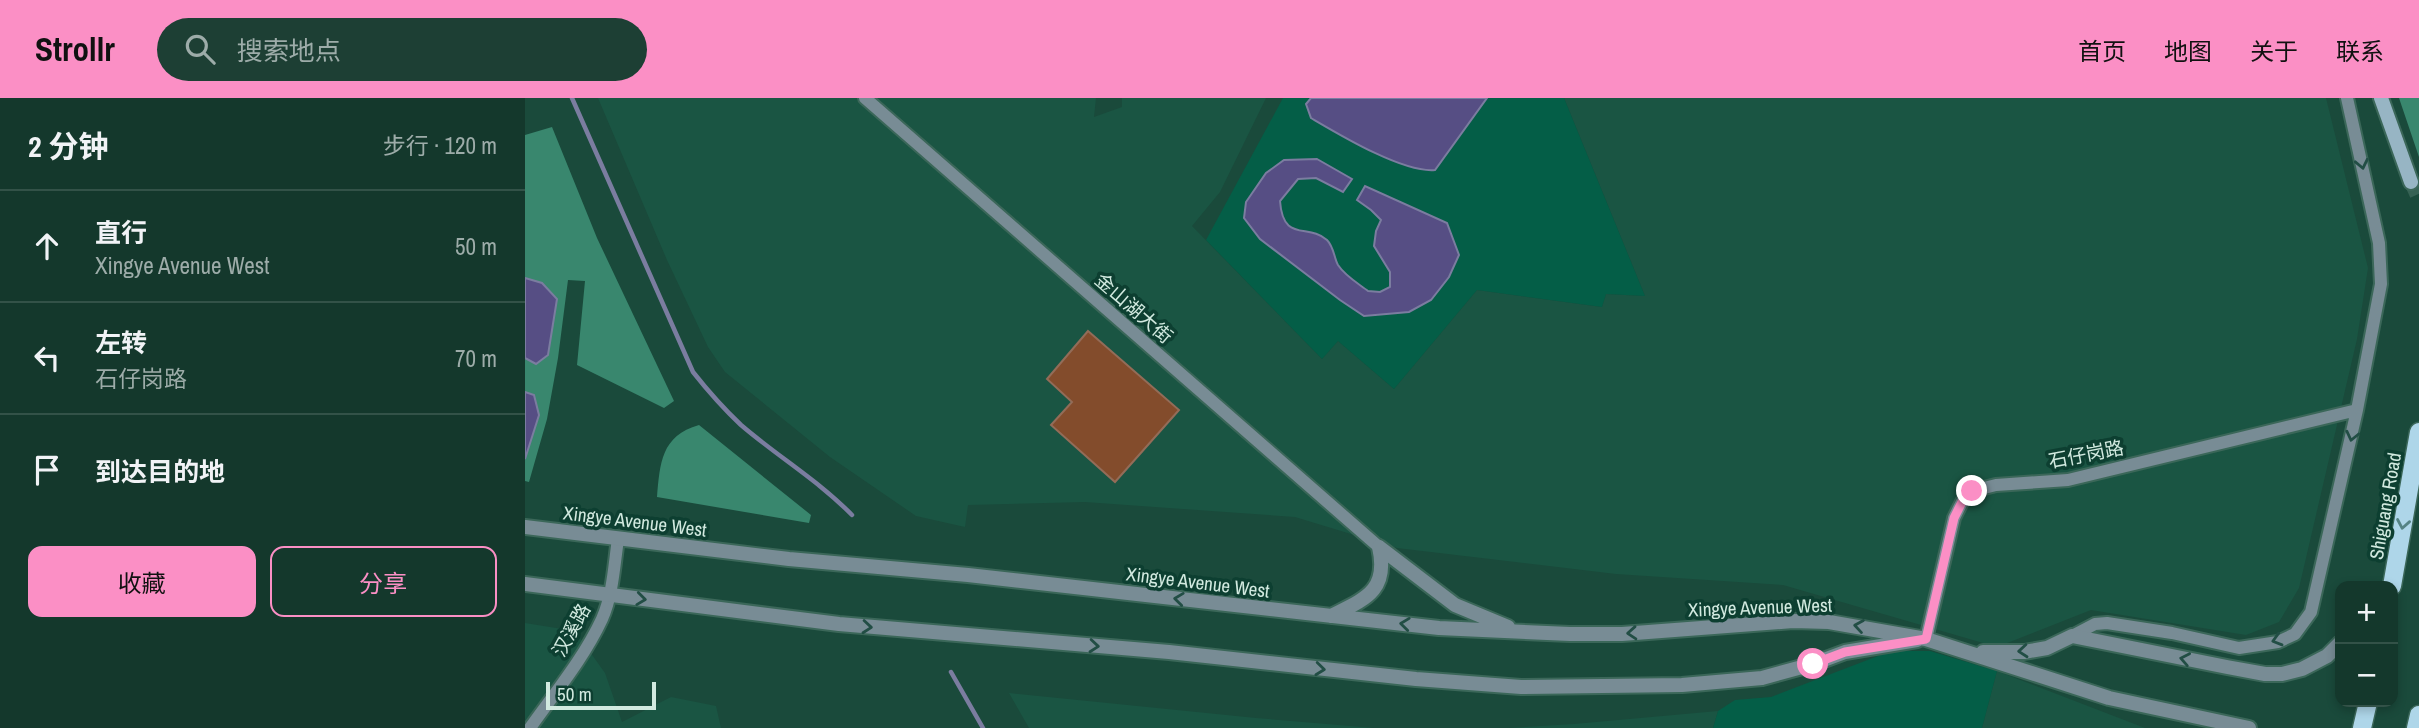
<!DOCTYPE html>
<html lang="zh">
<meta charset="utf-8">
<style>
:root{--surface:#14382c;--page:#1d3f34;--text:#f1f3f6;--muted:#9daca9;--line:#335248;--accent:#fb8fc5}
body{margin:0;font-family:"Archivo Narrow","Noto Sans SC",sans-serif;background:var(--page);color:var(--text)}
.controls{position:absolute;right:21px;bottom:21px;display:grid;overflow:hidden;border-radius:14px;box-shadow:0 4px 10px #0003}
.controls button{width:63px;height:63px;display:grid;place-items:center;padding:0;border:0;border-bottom:2px solid var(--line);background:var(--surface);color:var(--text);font:35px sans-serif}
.scale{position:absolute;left:21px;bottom:18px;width:110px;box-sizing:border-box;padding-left:7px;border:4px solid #d2eae0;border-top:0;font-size:19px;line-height:24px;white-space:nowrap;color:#d2eae0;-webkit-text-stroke:5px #0d3f31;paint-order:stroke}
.stop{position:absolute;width:21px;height:21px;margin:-16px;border:5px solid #fb8fc5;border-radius:50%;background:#fff}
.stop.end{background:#fb8fc5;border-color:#fff;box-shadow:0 2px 7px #0008}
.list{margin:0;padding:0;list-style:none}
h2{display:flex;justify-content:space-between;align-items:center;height:91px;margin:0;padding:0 28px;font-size:30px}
h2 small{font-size:23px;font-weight:400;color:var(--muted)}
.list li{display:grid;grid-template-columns:46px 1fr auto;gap:21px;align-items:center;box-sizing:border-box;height:112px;padding:0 28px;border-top:2px solid var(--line)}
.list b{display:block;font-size:26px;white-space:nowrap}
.list p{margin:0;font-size:23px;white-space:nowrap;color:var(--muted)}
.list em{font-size:23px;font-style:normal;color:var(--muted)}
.actions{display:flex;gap:14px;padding:21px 28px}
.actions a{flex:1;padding:16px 0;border:2px solid var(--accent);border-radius:14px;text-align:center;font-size:24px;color:var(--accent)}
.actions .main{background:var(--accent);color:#111}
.icon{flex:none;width:38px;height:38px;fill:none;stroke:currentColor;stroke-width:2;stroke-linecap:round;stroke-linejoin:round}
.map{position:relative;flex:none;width:1894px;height:630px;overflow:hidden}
header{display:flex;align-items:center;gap:42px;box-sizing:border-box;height:98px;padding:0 35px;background:var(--accent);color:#111}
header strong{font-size:33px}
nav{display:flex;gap:38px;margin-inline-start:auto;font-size:24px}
.search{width:490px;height:63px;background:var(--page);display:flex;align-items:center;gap:18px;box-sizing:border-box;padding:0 24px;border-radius:38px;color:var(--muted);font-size:26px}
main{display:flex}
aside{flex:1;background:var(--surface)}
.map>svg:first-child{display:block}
.built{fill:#1a5543}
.green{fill:#045e47}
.forest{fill:#39876e}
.water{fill:#564e84;stroke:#7b7da0;stroke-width:2}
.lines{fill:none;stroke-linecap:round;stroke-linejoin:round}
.stream{stroke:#7b7da0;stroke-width:4.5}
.building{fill:#834c2c;stroke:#936c58;stroke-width:2}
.secondary-tunnel{stroke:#366254;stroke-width:14;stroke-dasharray:14 7;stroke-linecap:butt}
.minor-casing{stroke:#3b6759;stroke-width:16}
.tertiary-casing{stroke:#3b6759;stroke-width:18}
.secondary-casing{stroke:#3b6759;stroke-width:18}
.primary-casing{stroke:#3b6759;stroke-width:21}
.minor{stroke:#788c95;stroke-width:12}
.tertiary{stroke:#788c95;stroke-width:14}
.secondary{stroke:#97b5c4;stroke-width:14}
.primary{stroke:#aed6e9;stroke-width:18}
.oneway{stroke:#224e45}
.oneway2{stroke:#558384}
.route{stroke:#fb8fc5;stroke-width:9}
.labels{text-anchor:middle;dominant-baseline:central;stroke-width:7;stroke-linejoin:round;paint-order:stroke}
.street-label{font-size:19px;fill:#d2eae0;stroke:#0d3f31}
</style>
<header>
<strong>Strollr</strong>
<div class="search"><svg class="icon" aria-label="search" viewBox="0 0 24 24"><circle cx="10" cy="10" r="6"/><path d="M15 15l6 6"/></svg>搜索地点</div>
<nav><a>首页</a><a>地图</a><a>关于</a><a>联系</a></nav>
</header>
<main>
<aside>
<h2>2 分钟<small>步行 · 120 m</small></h2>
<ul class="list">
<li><svg class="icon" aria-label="ahead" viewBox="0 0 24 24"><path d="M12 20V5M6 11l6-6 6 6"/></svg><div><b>直行</b><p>Xingye Avenue West</p></div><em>50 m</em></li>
<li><svg class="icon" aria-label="left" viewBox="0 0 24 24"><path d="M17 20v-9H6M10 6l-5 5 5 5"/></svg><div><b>左转</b><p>石仔岗路</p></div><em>70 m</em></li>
<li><svg class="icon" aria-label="arrive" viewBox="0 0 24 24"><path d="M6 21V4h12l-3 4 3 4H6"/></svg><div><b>到达目的地</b></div></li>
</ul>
<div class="actions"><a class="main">收藏</a><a>分享</a></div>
</aside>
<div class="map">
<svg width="1894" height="630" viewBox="0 0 1894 630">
<rect width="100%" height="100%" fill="#1a4a3b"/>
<path class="built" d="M 73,0 L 571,0 L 569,19 L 597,9 L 597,0 L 741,0 L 695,94 L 667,128 L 797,261 L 813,243 L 869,291 L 952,192 L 1077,209 L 1081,196 L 1120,198 L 1039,0 L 1801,0 L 1843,170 L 1832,241 L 1774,490 L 1754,524 L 1721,537 L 1566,512 L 1472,549 L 1258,487 L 1091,476 L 872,450 L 770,419 L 560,404 L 443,407 L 440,429 L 391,418 L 305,359 L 200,274 L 183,249 L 142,162 Z
M 0,525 L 50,533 L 80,575 L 97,624 L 146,599 L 191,608 L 196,630 L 0,630 Z
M 1472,573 L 1620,630 L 1457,630 Z
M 484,595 L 731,620 L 849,630 L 504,630 Z
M 1193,613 L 1188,630 L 984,630 L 1049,626 Z"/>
<path class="green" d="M 758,0 L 1039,0 L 1120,198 L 1081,196 L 1077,209 L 952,192 L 869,291 L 813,243 L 797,261 L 681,142 Z
M 1366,553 L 1405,553 L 1472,573 L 1457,630 L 1188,630 L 1193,613 L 1210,602 L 1246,599 Z"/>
<path class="forest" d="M 1874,0 L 1894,0 L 1894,59 Z
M 27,29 L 72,140 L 149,303 L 139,310 L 52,267 L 60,183 L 43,182 L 33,260 L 22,321 L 4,384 L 0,383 L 0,37 Z
M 174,327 L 286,417 L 284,425 L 132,399 C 135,365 136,338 174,327 Z"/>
<path class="water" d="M 786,0 L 962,0 L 910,72 C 878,75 815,37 786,20 L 781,6 Z
M 792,61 L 827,81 L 818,94 L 791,80 L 773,81 L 755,103 C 758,145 783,125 802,142 C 809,149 809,160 813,167 C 820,178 834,186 843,193 L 855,194 L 865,189 L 865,174 L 849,148 L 851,133 L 856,122 L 846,112 L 832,102 L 840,88 L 922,125 L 934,157 L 924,179 L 906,202 L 884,214 L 839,218 L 815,202 L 735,141 L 719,120 L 721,104 L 741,75 L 759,62 Z
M 0,180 L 17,185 L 32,201 L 23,257 L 11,266 L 0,260 Z
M 0,294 L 9,297 L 14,317 L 0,361 Z"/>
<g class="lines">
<path class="stream" d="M 47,0 L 168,274 C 183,293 198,310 216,327 C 252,358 294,383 327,417
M 426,574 L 458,630"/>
</g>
<path class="building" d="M 563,233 L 654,312 L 590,384 L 526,327 L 547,304 L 522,281 Z"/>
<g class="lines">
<path class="secondary-tunnel" d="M 1886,84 L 1894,102"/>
<defs>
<path id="minor" d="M 340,0 L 854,449
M 1547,538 L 1570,526 L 1582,525 L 1647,535 L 1714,550 L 1753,544 L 1770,536 L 1786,514 L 1832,312 L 1856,186 L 1854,145 L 1822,0
M 1401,541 L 1429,420 L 1437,404 L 1447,393 L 1471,387 L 1543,382 L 1832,312
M 5,630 C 29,596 59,560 77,521 C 88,496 89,468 93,441"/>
<path id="tertiary" d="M 0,429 L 264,461 L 443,477 L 914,530 L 1045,536 L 1097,536 L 1268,523 L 1304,524 L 1401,541 L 1584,600 L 1724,630
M 854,449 L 930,507 L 983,529
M 0,486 L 314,526 L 644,554 L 891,581 L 996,589 L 1157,587 L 1237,580 L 1288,566 L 1320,554 L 1392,542
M 806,518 C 840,501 864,493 854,449
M 1458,554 L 1499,554 L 1522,550 L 1547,538 L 1702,569 L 1740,576 L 1757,576 L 1777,571 L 1802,558 L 1815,545"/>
<path id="secondary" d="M 1856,0 L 1886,84"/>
<path id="primary" d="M 1867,488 L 1894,334
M 1837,630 L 1843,604
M 1891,630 L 1894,617"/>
</defs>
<use href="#minor" class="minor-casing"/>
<use href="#tertiary" class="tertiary-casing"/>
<use href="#secondary" class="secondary-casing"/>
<use href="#primary" class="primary-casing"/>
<use href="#minor" class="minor"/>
<use href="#tertiary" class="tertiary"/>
<use href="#secondary" class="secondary"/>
<use href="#primary" class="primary"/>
</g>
<defs><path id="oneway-chevron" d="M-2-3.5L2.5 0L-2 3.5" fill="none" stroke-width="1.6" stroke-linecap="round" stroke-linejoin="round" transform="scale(1.75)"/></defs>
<g class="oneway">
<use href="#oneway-chevron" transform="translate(1837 66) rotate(78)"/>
<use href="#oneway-chevron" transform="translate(1827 338) rotate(103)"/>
<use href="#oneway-chevron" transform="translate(116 501) rotate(7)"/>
<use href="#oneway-chevron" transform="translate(654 501) rotate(-173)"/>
<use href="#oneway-chevron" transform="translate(880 526) rotate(-173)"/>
<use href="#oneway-chevron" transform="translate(1334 528) rotate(-171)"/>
<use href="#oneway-chevron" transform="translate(342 529) rotate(5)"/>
<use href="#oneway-chevron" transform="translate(1107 535) rotate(176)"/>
<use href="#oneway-chevron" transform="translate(1752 542) rotate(164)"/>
<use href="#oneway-chevron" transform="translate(569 548) rotate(5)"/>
<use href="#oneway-chevron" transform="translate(1498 553) rotate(175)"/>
<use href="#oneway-chevron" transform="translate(1660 561) rotate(-169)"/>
<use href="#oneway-chevron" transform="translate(795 571) rotate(6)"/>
</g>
<use class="oneway2" href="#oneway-chevron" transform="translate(1878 426) rotate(100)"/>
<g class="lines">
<path class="route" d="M 1288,566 L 1320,554 L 1401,541 L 1429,420 L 1437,404 L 1447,393"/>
</g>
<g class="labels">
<g class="street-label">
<text transform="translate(609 210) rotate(41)">金山湖大街</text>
<text transform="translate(1561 356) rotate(-11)">石仔岗路</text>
<text transform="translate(1860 408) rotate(-80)">Shiguang Road</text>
<text transform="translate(110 423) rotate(7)">Xingye Avenue West</text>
<text transform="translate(673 484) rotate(7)">Xingye Avenue West</text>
<text transform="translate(1235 509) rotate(-2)">Xingye Avenue West</text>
<text transform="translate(46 532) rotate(-61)">汉溪路</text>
</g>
</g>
</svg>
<div class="controls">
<button>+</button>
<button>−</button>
</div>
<div class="scale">50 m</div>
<div class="stop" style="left:1288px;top:566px"></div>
<div class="stop end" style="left:1447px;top:393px"></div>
</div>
</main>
